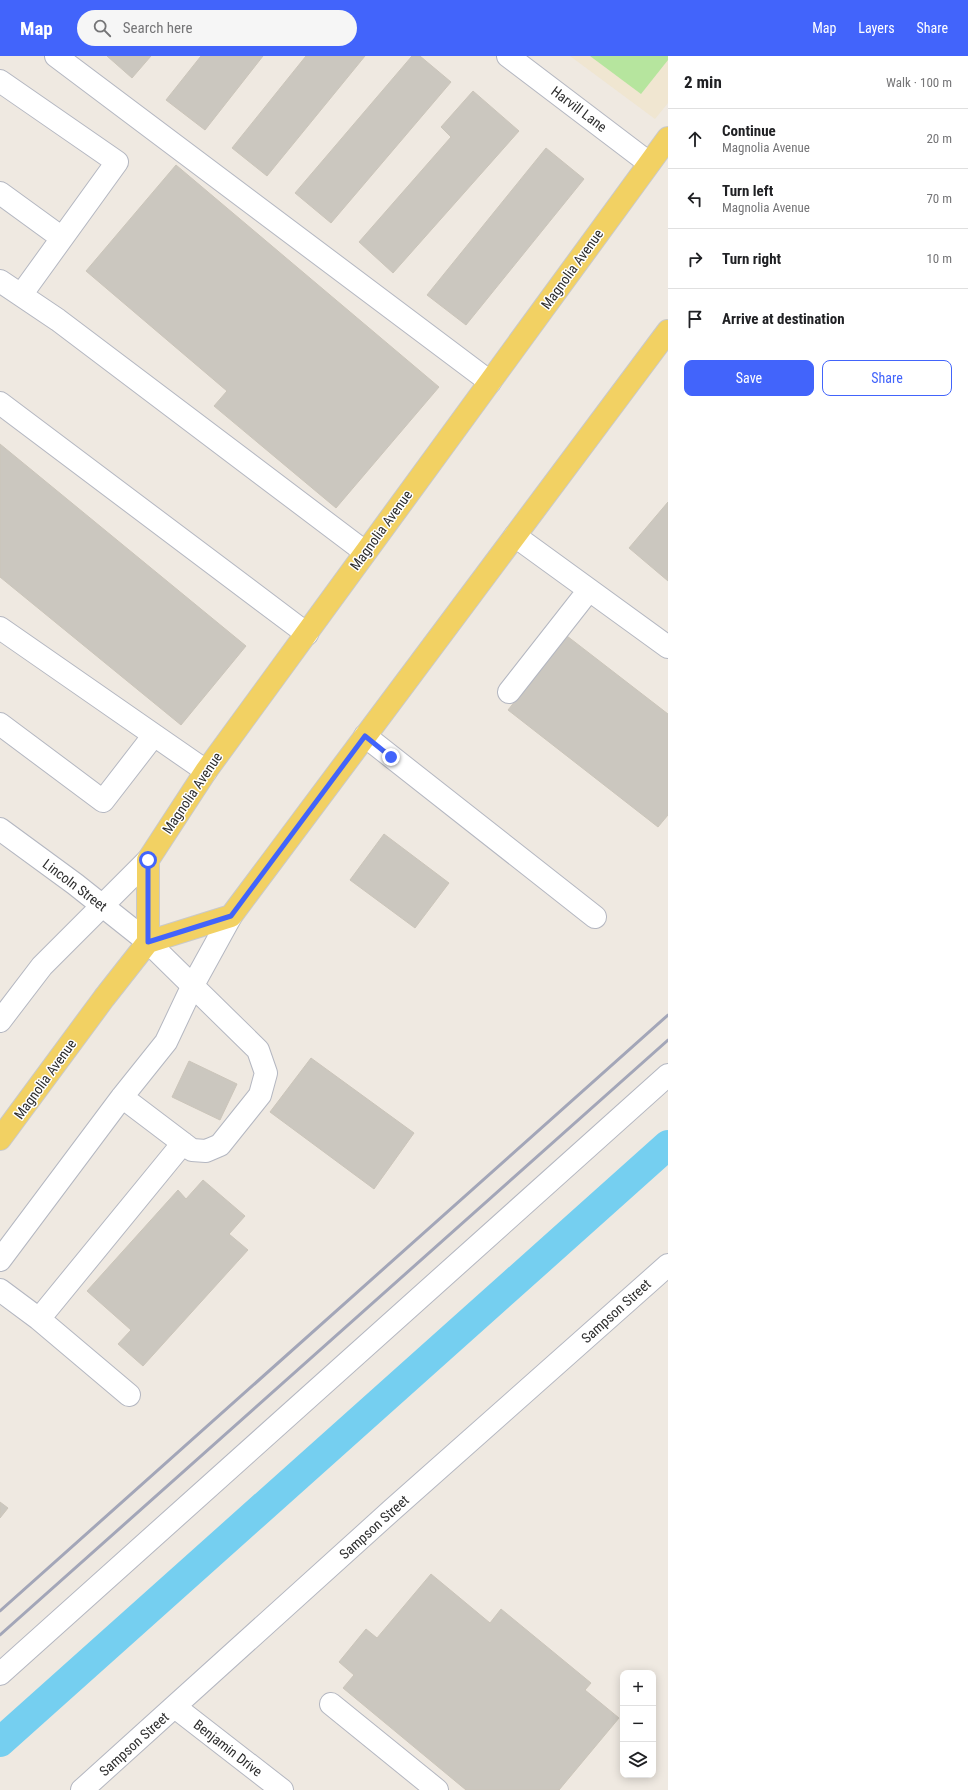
<!DOCTYPE html>
<meta charset="utf-8">
<style>
:root{--surface:#fff;--page:#f6f6f6;--text:#202124;--muted:#757577;--line:#e0e0e0;--accent:#4264fb}
body{margin:0;font-family:"Roboto Condensed",sans-serif;background:var(--page);color:var(--text)}
.controls{position:absolute;right:12px;bottom:12px;display:grid;overflow:hidden;border-radius:8px;box-shadow:0 2px 10px #0003}
.controls button{width:36px;height:36px;display:grid;place-items:center;padding:0;border:0;border-bottom:1px solid var(--line);background:var(--surface);color:var(--text);font:20px sans-serif}
.stop{position:absolute;width:12px;height:12px;margin:-9px;border:3px solid #4264fb;border-radius:50%;background:#fff}
.stop.end{background:#4264fb;border-color:#fff;box-shadow:0 1px 4px #0008}
.list{margin:0;padding:0;list-style:none}
h2{display:flex;justify-content:space-between;align-items:center;height:52px;margin:0;padding:0 16px;font-size:17px}
h2 small{font-size:13px;font-weight:400;color:var(--muted)}
.list li{display:grid;grid-template-columns:26px 1fr auto;gap:12px;align-items:center;box-sizing:border-box;height:60px;padding:0 16px;border-top:1px solid var(--line)}
.list b{display:block;font-size:15px;white-space:nowrap}
.list p{margin:0;font-size:13px;white-space:nowrap;color:var(--muted)}
.list em{font-size:13px;font-style:normal;color:var(--muted)}
.actions{display:flex;gap:8px;padding:12px 16px}
.actions a{flex:1;padding:9px 0;border:1px solid var(--accent);border-radius:8px;text-align:center;font-size:14px;color:var(--accent)}
.actions .main{background:var(--accent);color:#fff}
.icon{flex:none;width:22px;height:22px;fill:none;stroke:currentColor;stroke-width:2;stroke-linecap:round;stroke-linejoin:round}
.map{position:relative;flex:none;width:668px;height:1734px;overflow:hidden}
header{display:flex;align-items:center;gap:24px;box-sizing:border-box;height:56px;padding:0 20px;background:var(--accent);color:#fff}
header strong{font-size:19px}
nav{display:flex;gap:22px;margin-inline-start:auto;font-size:14px}
.search{width:280px;height:36px;background:var(--page);display:flex;align-items:center;gap:10px;box-sizing:border-box;padding:0 14px;border-radius:22px;color:var(--muted);font-size:15px}
main{display:flex}
aside{flex:1;background:var(--surface)}
.map>svg:first-child{display:block}
.education{fill:#f0e6d1}
.green{fill:#b6e59e}
.lines{fill:none;stroke-linecap:round;stroke-linejoin:round}
.canal{stroke:#75cff0;stroke-width:30}
.building{fill:#cbc7bf;stroke:#cbc5ba}
.minor-casing{stroke:#b4b7c1;stroke-width:24}
.major-casing{stroke:#c9c9c9;stroke-width:24}
.minor{stroke:#fff;stroke-width:22}
.major{stroke:#f2d163;stroke-width:22}
.rail{stroke:#a3a6b8;stroke-width:3}
.route{stroke:#4264fb;stroke-width:5}
.labels{text-anchor:middle;dominant-baseline:central;stroke-width:3;stroke-linejoin:round;paint-order:stroke}
.street-label{font-size:14px;fill:#2e2e2e;stroke:#fff}
</style>
<header>
<strong>Map</strong>
<div class="search"><svg class="icon" aria-label="search" viewBox="0 0 24 24"><circle cx="10" cy="10" r="6"/><path d="M15 15l6 6"/></svg>Search here</div>
<nav><a>Map</a><a>Layers</a><a>Share</a></nav>
</header>
<main>
<div class="map">
<svg width="668" height="1734" viewBox="0 0 668 1734">
<rect width="100%" height="100%" fill="#efe9e1"/>
<path class="education" d="M 570,0 L 668,0 L 668,47 L 655,63 Z"/>
<path class="green" d="M 590,0 L 668,0 L 668,4 L 641,38 Z"/>
<g class="lines">
<path class="canal" d="M 0,1686 L 668,1089"/>
</g>
<path class="building" d="M 107,0 L 151,0 L 132,22 Z
M 201,0 L 263,0 L 205,74 L 166,44 Z
M 306,0 L 365,0 L 267,120 L 232,92 Z
M 412,0 L 420,0 L 451,26 L 331,167 L 295,137 Z
M 473,35 L 519,75 L 393,217 L 359,186 L 451,81 L 441,71 Z
M 546,92 L 584,123 L 466,269 L 427,239 Z
M 176,109 L 439,331 L 336,452 L 214,350 L 227,335 L 86,215 Z
M 0,388 L 246,590 L 181,669 L 0,521 Z
M 668,446 L 668,525 L 629,492 Z
M 567,580 L 668,658 L 668,759 L 658,771 L 508,654 Z
M 384,778 L 449,827 L 415,872 L 350,824 Z
M 311,1002 L 414,1077 L 374,1133 L 270,1056 Z
M 189,1005 L 237,1028 L 220,1064 L 172,1041 Z
M 203,1124 L 245,1160 L 229,1178 L 248,1194 L 143,1310 L 118,1288 L 131,1274 L 87,1235 L 178,1134 L 186,1143 Z
M 0,1446 L 8,1452 L 0,1462 Z
M 431,1518 L 490,1567 L 501,1553 L 591,1627 L 585,1634 L 619,1662 L 559,1734 L 466,1734 L 343,1632 L 354,1619 L 339,1606 L 366,1573 L 377,1582 Z"/>
<g class="lines">
<defs>
<path id="minor" d="M 56,0 L 490,326
M 508,0 L 649,107
M 0,25 L 117,106 L 21,239
M 0,137 L 62,182
M 0,225 L 58,264 L 365,496
M 0,347 L 307,578
M 515,480 L 668,591
M 0,572 L 154,679
M 509,636 L 589,534
M 0,668 L 103,745 L 154,679 L 206,715
M 365,680 L 595,861
M 0,773 L 75,828 L 148,886 L 258,994 L 266,1017 L 260,1039 L 220,1089 L 206,1095 L 192,1094 L 122,1041
M 0,965 L 42,910 L 148,804
M 0,1204 L 122,1041 L 166,986 L 193,929 L 231,860
M 0,1234 L 39,1263 L 183,1087
M 39,1263 L 129,1339
M 0,1618 L 668,1019
M 331,1648 L 437,1734
M 175,1651 L 282,1734
M 82,1734 L 393,1453 L 668,1209"/>
<path id="major" d="M 148,886 L 148,804 L 206,715 L 668,82
M 0,1083 L 104,942 L 148,886 L 231,860 L 668,275"/>
</defs>
<use href="#minor" class="minor-casing"/>
<use href="#major" class="major-casing"/>
<use href="#minor" class="minor"/>
<use href="#major" class="major"/>
<path class="rail" d="M 0,1555 L 668,959
M 0,1579 L 668,984"/>
</g>
<g class="lines">
<path class="route" d="M 148,804 L 148,886 L 231,860 L 365,680 L 391,701"/>
</g>
<g class="labels">
<g class="street-label">
<text transform="translate(579 53) rotate(37)">Harvill Lane</text>
<text transform="translate(572 213) rotate(-54)">Magnolia Avenue</text>
<text transform="translate(381 474) rotate(-54)">Magnolia Avenue</text>
<text transform="translate(192 737) rotate(-56)">Magnolia Avenue</text>
<text transform="translate(75 829) rotate(37)">Lincoln Street</text>
<text transform="translate(45 1023) rotate(-54)">Magnolia Avenue</text>
<text transform="translate(616 1255) rotate(-42)">Sampson Street</text>
<text transform="translate(374 1471) rotate(-42)">Sampson Street</text>
<text transform="translate(134 1688) rotate(-42)">Sampson Street</text>
<text transform="translate(228 1692) rotate(38)">Benjamin Drive</text>
</g>
</g>
</svg>
<div class="controls">
<button>+</button>
<button>−</button>
<button><svg class="icon" aria-label="layers" viewBox="0 0 24 24"><path d="M12 4l9 5-9 5-9-5zM3 14l9 5 9-5"/></svg></button>
</div>
<div class="stop" style="left:148px;top:804px"></div>
<div class="stop end" style="left:391px;top:701px"></div>
</div>
<aside>
<h2>2 min<small>Walk · 100 m</small></h2>
<ul class="list">
<li><svg class="icon" aria-label="ahead" viewBox="0 0 24 24"><path d="M12 20V5M6 11l6-6 6 6"/></svg><div><b>Continue</b><p>Magnolia Avenue</p></div><em>20 m</em></li>
<li><svg class="icon" aria-label="left" viewBox="0 0 24 24"><path d="M17 20v-9H6M10 6l-5 5 5 5"/></svg><div><b>Turn left</b><p>Magnolia Avenue</p></div><em>70 m</em></li>
<li><svg class="icon" aria-label="right" viewBox="0 0 24 24"><path d="M7 20v-9h11M14 6l5 5-5 5"/></svg><div><b>Turn right</b></div><em>10 m</em></li>
<li><svg class="icon" aria-label="arrive" viewBox="0 0 24 24"><path d="M6 21V4h12l-3 4 3 4H6"/></svg><div><b>Arrive at destination</b></div></li>
</ul>
<div class="actions"><a class="main">Save</a><a>Share</a></div>
</aside>
</main>
